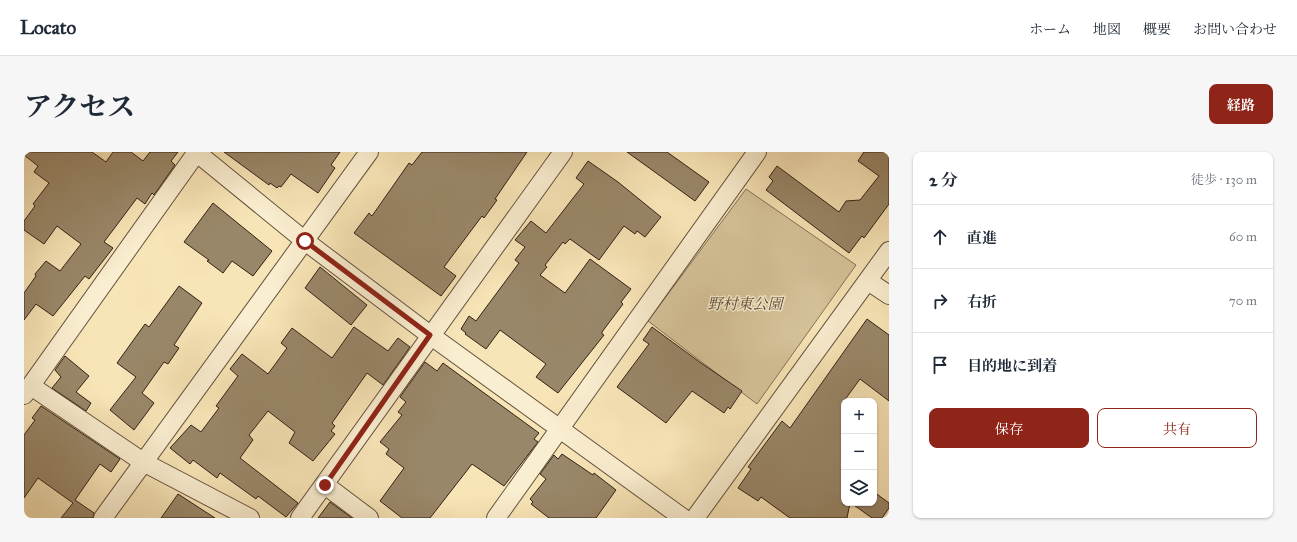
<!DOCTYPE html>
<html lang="ja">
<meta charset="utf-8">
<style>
:root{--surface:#fff;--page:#f6f6f7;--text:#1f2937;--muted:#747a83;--line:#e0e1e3;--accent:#8f2418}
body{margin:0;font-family:"IM FELL Great Primer","Noto Serif JP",serif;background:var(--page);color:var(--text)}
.controls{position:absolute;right:12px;bottom:12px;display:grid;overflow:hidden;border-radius:8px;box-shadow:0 1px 3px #0004}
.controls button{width:36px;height:36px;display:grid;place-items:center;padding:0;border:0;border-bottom:1px solid var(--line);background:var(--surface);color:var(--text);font:20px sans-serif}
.stop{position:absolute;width:12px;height:12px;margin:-9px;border:3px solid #8f2418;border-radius:50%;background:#fff}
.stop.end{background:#8f2418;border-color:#fff;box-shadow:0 1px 4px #0008}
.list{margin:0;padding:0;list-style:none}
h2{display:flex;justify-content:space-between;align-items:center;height:52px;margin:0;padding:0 16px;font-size:17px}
h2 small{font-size:13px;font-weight:400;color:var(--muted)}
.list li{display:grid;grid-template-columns:26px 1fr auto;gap:12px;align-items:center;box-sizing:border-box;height:64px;padding:0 16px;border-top:1px solid var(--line)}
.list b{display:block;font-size:15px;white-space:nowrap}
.list em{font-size:13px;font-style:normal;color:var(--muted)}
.actions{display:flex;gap:8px;padding:12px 16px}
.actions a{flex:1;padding:9px 0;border:1px solid var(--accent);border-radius:8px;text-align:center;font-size:14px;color:var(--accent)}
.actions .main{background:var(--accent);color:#fff}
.icon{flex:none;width:22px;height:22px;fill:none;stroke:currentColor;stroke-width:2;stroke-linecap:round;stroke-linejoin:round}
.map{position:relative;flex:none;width:865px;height:366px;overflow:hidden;border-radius:8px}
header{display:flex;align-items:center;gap:24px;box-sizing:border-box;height:56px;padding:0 20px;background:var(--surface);border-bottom:1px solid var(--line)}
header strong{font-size:19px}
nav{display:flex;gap:22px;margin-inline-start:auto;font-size:14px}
.intro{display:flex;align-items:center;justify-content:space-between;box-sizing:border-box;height:96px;padding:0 24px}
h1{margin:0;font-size:28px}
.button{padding:10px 18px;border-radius:8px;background:var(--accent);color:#fff;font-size:14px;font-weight:700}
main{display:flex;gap:24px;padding:0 24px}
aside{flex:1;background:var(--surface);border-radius:8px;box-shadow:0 1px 3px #0004}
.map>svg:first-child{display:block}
.green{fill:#d7c49b;stroke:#857258}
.building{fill:#998769;stroke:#332115}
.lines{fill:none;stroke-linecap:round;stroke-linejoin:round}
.minor-casing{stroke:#64523e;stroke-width:20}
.minor{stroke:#faeed0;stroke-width:18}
.route{stroke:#8f2418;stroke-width:5}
.labels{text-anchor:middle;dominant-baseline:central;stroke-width:3;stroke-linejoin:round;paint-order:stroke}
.park-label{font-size:15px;font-style:italic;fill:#5c4a36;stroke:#faeed0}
</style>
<header>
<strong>Locato</strong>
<nav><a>ホーム</a><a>地図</a><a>概要</a><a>お問い合わせ</a></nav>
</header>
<div class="intro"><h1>アクセス</h1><a class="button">経路</a></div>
<main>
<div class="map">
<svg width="865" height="366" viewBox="0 0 865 366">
<rect width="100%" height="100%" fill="#f8e5b7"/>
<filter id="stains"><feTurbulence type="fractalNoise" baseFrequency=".005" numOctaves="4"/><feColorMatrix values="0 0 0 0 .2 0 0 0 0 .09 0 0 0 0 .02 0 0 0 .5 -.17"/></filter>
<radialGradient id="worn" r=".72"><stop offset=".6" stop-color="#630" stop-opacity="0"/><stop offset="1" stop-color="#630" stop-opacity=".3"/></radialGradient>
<path class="green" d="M 722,37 L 832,113 L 733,252 L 624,169 Z"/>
<path class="building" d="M 0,0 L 68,0 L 82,10 L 89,0 L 107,0 L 119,9 L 126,0 L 154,0 L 147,9 L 151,13 L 130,43 L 128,41 L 121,52 L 113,46 L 80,90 L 89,96 L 65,127 L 61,124 L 29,164 L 12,152 L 0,168 L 0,141 L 12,124 L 11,122 L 22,109 L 36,119 L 57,92 L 33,74 L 20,92 L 0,78 L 0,69 L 11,54 L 9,52 L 25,31 L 10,20 L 14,14 L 0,3 Z
M 200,0 L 316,0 L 307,13 L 311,16 L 294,41 L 267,22 L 257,35 L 255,34 L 253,36 L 246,31 L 245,33 Z
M 398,0 L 503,0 L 471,47 L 473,48 L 460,66 L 458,64 L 420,115 L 432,124 L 417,144 L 330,81 L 345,61 L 348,64 L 385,11 L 388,13 Z
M 603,0 L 643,0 L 685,30 L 671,49 Z
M 840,0 L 865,0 L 865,52 L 840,86 L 838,84 L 825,101 L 742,38 L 749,29 L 745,25 L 753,14 L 815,60 L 822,49 L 836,48 L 855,24 L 834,9 Z
M 564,9 L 594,30 L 637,65 L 621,85 L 613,79 L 611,82 L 600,74 L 575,108 L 546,87 L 541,92 L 539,90 L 521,113 L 523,115 L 516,123 L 541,141 L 566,107 L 607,137 L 597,150 L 599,152 L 578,180 L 578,182 L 580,183 L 534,241 L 512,225 L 522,212 L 476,178 L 462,197 L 441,182 L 442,181 L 437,177 L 445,164 L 452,169 L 495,111 L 491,108 L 501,95 L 491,88 L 507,69 L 522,81 L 560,32 L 552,26 Z
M 189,51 L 248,99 L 229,124 L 208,109 L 199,121 L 183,109 L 185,108 L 160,90 Z
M 296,115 L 343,153 L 327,173 L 281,136 Z
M 155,134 L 178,151 L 150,193 L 155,196 L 144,212 L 140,210 L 118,241 L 130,251 L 110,278 L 86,258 L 112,225 L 93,211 L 121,172 L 125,175 Z
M 843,167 L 865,183 L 865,249 L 836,227 L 820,249 L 820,351 L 826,351 L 823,366 L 766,366 L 737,345 L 734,349 L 714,336 L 727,317 L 724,315 L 758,269 L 766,276 Z
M 330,175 L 364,199 L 374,186 L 386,195 L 359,233 L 343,221 L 308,271 L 311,274 L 307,279 L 311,282 L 289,309 L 265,291 L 271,280 L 244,259 L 225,283 L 229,288 L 216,306 L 274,351 L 262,365 L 234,344 L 232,347 L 196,321 L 193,326 L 169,308 L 166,312 L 146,296 L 167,273 L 177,280 L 195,256 L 192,254 L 214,224 L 206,217 L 218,202 L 244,222 L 263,196 L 257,191 L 268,176 L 308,206 Z
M 628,175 L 677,211 L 718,239 L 706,257 L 704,255 L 700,261 L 668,239 L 642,271 L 593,235 L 625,192 L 619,188 Z
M 41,204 L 65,224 L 52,240 L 67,251 L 62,259 L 28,236 L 37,225 L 31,218 Z
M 401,210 L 413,219 L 419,211 L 515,281 L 510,287 L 514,290 L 480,334 L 448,312 L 406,366 L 378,366 L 356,349 L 380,316 L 362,302 L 365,297 L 356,290 L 378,263 L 374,260 L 382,250 L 376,245 Z
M 17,254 L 96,307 L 87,320 L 76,312 L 51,348 L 70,361 L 69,366 L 37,366 L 49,351 L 14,326 L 0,346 L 0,283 L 11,268 L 8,266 Z
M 538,302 L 569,323 L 570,321 L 592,338 L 572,366 L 525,366 L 507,352 L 509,350 L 506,347 L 522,327 L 516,322 L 530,303 L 534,307 Z
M 850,340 L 865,351 L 865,356 L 858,366 L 848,366 L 827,351 L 850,351 Z
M 154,342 L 191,366 L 137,366 Z
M 306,350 L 328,366 L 294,366 Z"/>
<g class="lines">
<defs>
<path id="minor" d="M 172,0 L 281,89 L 406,183 L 659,366
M 844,129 L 865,143
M 7,234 L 119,310 L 226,366
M 0,243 L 173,0
M 301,333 L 345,366
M 79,366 L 345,0
M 276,366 L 539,0
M 472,366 L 733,0
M 671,366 L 865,99"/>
</defs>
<use href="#minor" class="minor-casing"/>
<use href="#minor" class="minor"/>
</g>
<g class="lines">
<path class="route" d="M 281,89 L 406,183 L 301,333"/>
</g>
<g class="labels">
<g class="park-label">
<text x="721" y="152">野村東公園</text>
</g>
</g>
<rect width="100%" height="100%" filter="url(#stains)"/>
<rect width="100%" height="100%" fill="url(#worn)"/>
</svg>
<div class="controls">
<button>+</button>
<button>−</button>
<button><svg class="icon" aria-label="layers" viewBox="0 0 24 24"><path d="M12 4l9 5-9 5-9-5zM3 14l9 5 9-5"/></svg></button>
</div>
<div class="stop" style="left:281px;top:89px"></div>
<div class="stop end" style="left:301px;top:333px"></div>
</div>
<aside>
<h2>2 分<small>徒歩 · 130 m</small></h2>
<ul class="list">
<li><svg class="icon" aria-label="ahead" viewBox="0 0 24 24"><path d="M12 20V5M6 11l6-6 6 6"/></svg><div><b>直進</b></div><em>60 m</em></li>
<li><svg class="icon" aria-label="right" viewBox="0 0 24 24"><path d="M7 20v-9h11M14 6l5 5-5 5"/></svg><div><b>右折</b></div><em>70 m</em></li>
<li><svg class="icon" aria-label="arrive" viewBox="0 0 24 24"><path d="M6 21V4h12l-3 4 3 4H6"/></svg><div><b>目的地に到着</b></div></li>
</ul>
<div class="actions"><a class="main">保存</a><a>共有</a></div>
</aside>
</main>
